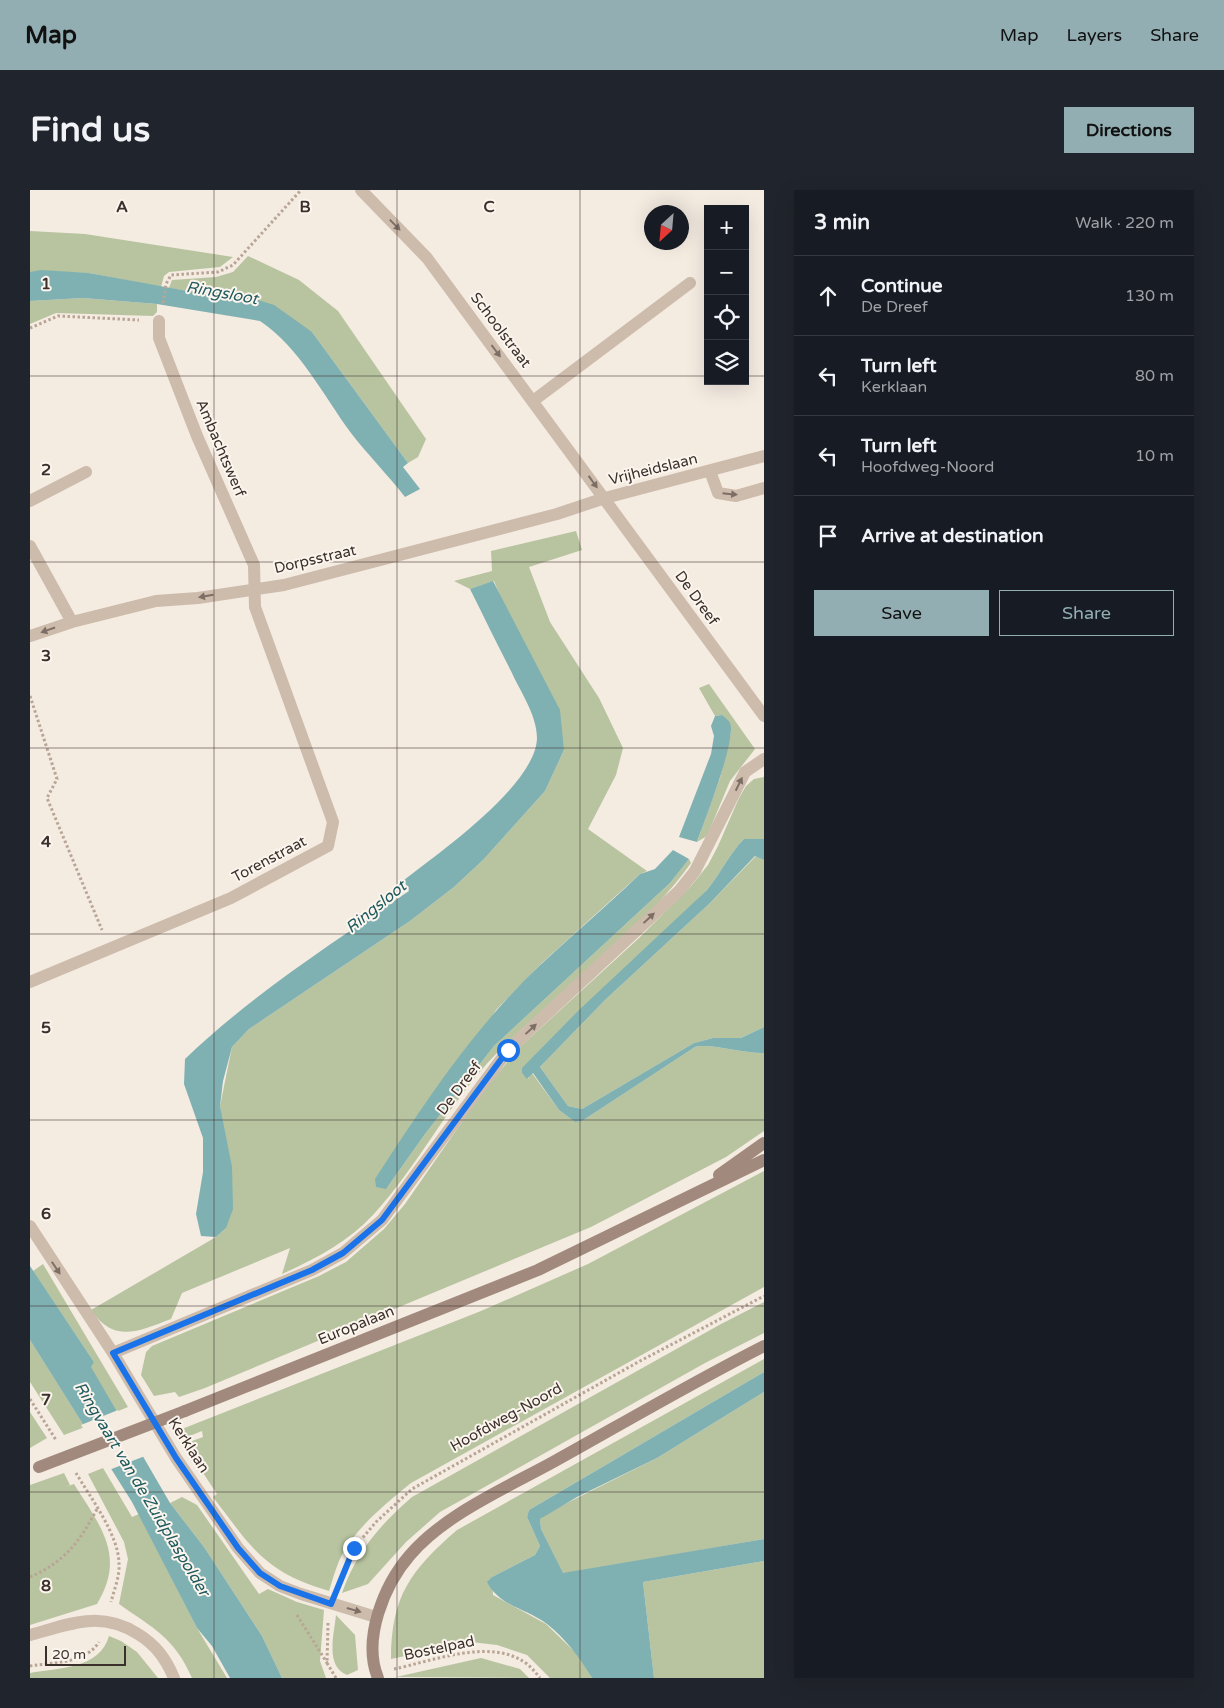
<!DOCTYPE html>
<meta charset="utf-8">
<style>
:root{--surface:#171b24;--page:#20242c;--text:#f1f3f6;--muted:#9ea1a6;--line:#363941;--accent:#92aeb2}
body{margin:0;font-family:"Varela Round",sans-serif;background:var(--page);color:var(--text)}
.controls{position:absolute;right:15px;top:15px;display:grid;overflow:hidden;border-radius:0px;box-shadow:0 5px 20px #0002}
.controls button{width:45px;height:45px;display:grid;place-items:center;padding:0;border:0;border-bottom:1px solid var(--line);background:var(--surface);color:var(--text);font:25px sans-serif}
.compass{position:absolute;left:614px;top:15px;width:45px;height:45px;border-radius:50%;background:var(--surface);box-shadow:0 5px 20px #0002;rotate:206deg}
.scale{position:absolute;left:15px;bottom:12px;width:81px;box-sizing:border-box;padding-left:5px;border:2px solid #3b302b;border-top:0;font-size:14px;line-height:18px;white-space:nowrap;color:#3b302b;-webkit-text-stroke:4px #fbf5ee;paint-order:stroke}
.stop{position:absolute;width:15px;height:15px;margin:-11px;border:4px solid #1a73e8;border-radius:50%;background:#fff}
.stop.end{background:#1a73e8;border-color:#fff;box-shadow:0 1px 5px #0008}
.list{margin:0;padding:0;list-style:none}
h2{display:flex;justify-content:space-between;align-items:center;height:65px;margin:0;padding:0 20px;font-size:21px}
h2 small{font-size:16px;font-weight:400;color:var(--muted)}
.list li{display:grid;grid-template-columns:32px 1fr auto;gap:15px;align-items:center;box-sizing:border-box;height:80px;padding:0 20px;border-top:1px solid var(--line)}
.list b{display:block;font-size:19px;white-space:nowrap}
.list p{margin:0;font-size:16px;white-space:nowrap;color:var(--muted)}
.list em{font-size:16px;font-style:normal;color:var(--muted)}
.actions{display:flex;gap:10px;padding:15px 20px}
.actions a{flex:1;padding:11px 0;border:1px solid var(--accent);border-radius:0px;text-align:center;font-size:18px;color:var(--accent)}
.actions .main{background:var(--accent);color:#111}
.icon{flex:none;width:28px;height:28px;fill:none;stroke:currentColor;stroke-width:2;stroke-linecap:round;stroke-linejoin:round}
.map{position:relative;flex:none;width:734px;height:1488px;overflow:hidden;border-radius:0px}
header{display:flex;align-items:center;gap:30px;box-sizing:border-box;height:70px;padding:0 25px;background:var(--accent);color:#111}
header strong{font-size:24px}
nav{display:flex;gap:28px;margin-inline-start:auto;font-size:18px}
.intro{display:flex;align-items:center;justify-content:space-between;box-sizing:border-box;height:120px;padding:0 30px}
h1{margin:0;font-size:35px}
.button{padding:12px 22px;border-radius:0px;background:var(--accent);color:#111;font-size:18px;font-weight:700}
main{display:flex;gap:30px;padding:0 30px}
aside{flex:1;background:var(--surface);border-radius:0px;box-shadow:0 5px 20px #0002}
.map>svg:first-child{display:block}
.green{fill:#b8c4a0}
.water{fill:#7fb0b2}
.pier{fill:#f4ebe1}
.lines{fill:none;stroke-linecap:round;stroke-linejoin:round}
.path{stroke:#b9a596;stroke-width:3;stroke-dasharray:2.5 2.5;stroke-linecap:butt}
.lane{stroke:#cdbbac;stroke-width:12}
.street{stroke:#cdbbac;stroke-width:12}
.secondary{stroke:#a18a7d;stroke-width:12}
.secondary-bridge{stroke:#a18a7d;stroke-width:12}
.oneway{fill:#7d6f65}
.route{stroke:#1a73e8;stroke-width:6}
.grid{fill:none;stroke:#3b302b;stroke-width:1;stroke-opacity:0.55}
.labels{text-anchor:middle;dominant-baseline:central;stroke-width:4;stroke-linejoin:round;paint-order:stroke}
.street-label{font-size:15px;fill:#3b302b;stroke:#fbf5ee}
.water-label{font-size:16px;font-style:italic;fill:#1f5a5e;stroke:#fbf5ee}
.grid-label{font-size:16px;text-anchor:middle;font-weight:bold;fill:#3b302b;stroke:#fbf5ee;stroke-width:4;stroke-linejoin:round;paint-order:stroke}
</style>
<header>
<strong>Map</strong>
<nav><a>Map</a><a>Layers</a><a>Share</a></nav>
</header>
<div class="intro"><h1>Find us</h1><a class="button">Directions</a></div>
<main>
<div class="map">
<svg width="734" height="1488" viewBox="0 0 734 1488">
<rect width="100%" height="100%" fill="#f4ebe1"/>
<path class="green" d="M 0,41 L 55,44 L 203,67 L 190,77 L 139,82 L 134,86 L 131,97 L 59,83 L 0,82 Z
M 218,66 L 269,90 L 308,121 L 396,249 L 388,267 L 378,273 L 282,142 L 200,101 L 163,102 L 139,98 L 142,90 L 186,87 L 203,82 Z
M 53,108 L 127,114 L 127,122 L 123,126 L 26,123 L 0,134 L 0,111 Z
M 546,341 L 552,360 L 499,377 L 520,432 L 569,508 L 593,558 L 586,585 L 558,639 L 617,681 L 610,684 L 513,772 L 466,820 L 356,999 L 395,944 L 464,856 L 640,693 L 659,669 L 661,673 C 611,743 529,801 467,863 C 419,912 389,975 343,1025 C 318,1052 285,1069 252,1084 L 260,1058 L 152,1103 L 141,1129 C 109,1141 84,1154 61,1120 L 186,1047 L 196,1038 L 194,946 L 190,916 L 202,857 L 219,839 L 380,731 L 424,697 L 453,670 L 515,601 L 534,560 L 464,391 L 440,399 L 424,391 L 462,381 L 461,361 Z
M 679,494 L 725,559 L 700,591 L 677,646 L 667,652 L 690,588 L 701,543 L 692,525 L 685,526 L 669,498 Z
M 734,587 L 734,649 L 714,649 C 699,664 691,683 677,700 L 492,883 L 498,889 L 502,883 L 529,920 L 545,932 L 552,931 L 665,857 C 680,853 714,864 734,863 L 734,941 L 696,967 L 561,1037 L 175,1198 L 149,1207 L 145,1202 L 124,1206 L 111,1185 L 116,1162 L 122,1156 L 289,1086 L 316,1072 L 354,1039 L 375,1014 L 454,900 L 491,856 L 609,748 L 661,696 L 678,675 L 688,656 L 709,608 L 716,596 L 724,589 Z
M 726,666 L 734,670 L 734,837 L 711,848 L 683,848 L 664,853 L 552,919 L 538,916 L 510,877 L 575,810 L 680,713 Z
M 734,981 L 734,1097 L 381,1293 C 354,1315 324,1339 309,1371 C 305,1381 302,1391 299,1401 C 234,1382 222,1358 183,1307 L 187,1304 L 154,1254 L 173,1247 L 172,1241 L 157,1247 L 152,1239 L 451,1121 L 558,1074 Z
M 13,1074 L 98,1217 L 86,1222 L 60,1177 L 64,1172 L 3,1081 Z
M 734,1112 L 734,1143 L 675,1173 L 410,1322 L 376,1352 L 338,1394 L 312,1403 C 327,1361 349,1336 382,1307 L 691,1134 Z
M 0,1150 L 55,1237 L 34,1245 L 0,1192 Z
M 734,1169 L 734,1182 L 499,1320 L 497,1327 L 510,1356 L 505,1365 L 462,1387 L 463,1405 L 516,1434 L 550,1467 L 562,1488 L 520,1488 L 497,1465 L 467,1455 L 441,1452 L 361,1469 C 361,1406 381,1380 427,1340 Z
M 734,1202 L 734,1349 L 533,1384 L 511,1339 L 510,1329 L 515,1324 L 627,1268 Z
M 0,1222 L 17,1248 L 0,1258 Z
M 73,1278 L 102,1327 L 109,1324 L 167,1438 L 197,1488 L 162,1488 C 144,1447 124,1439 89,1414 L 98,1369 L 94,1352 L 58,1284 Z
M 34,1283 L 40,1295 L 35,1297 L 44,1294 C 71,1337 96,1366 67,1414 L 0,1435 L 0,1295 Z
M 152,1307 L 167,1315 L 229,1404 L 238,1399 L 267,1412 L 294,1420 L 290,1471 L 296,1488 L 252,1488 L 232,1446 L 174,1357 L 140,1313 Z
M 734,1371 L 734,1488 L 624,1488 L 613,1392 Z
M 306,1425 L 325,1445 L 328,1480 L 317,1485 C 295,1476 304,1445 306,1425 Z
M 79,1446 L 91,1451 L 107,1462 L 128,1488 L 0,1488 L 0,1483 C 28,1478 70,1479 79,1446 Z
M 451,1468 L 490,1479 L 499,1488 L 366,1487 Z"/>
<path class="water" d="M 11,80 L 59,83 L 163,102 L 200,101 L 244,115 L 282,142 L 378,273 L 373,277 L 390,299 L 375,307 C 358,285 338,265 321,243 C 293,205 270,158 230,131 L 127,114 L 53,108 L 0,111 L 0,82 Z
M 463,391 L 530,520 L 534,560 L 515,601 L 453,670 L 424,697 L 380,731 L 219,839 L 202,857 L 193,891 L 190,916 L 202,977 L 203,1019 L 196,1038 L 186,1047 L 171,1046 L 166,1024 L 173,982 L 173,948 L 154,894 L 155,869 C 223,804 301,754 379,701 L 374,690 C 409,663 506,595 507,548 C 507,525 490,501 481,481 C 467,454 454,427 440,399 Z
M 692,525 C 694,527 699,530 700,533 C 707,549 674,632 667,652 L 649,647 L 681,564 L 684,546 L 681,536 L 685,526 Z
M 714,649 L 734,649 L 734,670 L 725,666 L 680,713 L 575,810 L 510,877 L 538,916 L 552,919 L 664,853 L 683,848 L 711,848 L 734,837 L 734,863 C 714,864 680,853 665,857 L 552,931 L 545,932 L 529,920 L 503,883 L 497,889 L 492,883 L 492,878 L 548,821 L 677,700 C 691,683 699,664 714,649 Z
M 643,660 L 659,669 L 640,693 L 464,856 L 395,944 L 356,999 L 346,997 L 345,989 C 383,931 421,872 467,820 C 510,770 563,730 610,684 L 625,679 Z
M 0,1076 L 64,1172 L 61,1177 L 140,1313 L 174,1357 L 232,1446 L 252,1488 L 200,1488 L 182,1456 L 167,1438 L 102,1312 L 0,1150 Z
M 734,1182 L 734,1202 L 627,1268 L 547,1307 L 510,1329 L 511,1339 L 533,1383 L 734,1349 L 734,1371 L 613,1392 L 624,1488 L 562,1488 C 550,1468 535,1448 517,1434 C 497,1419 469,1416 457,1392 L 462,1387 L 505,1365 L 510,1356 L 497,1327 L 499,1320 Z"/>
<path class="pier" d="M 88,1220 L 115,1266 L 79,1280 L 51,1235 Z"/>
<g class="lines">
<path class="path" d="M 133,113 L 136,94 L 141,85 L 188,82 L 203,75 L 271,0
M 0,138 L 28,126 L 109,130
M 0,506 L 27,589 L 17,608 L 72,740
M 0,1209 L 26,1250
M 46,1283 C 60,1307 89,1345 89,1374 C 90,1386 84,1400 81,1412
M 0,1387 C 35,1372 50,1351 67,1319
M 308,1396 L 324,1358 L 346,1332 L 382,1299 L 610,1171 L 734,1106
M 267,1425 L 297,1473
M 298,1433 L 297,1473 L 306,1488
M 0,1476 C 24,1472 55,1474 69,1452
M 364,1479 C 403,1471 462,1447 497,1474 C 502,1478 506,1483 510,1488"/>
<path class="lane" d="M 503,211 L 660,93"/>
<path class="street" d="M 331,0 L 397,68 L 734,526
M 680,281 L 688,303 L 706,306 L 734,298
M 0,311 L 56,282
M 0,356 L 42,432
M 0,446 L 42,432 L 126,411 L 168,408 L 254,395 L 527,324 L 575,308 L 734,266
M 0,792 L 201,708 L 298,656 L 303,632 L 225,417 L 224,375 L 167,246 L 129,148 L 129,131
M 0,1036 L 83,1163 L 146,1268 L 208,1358 L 230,1383 L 250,1396 L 271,1404 L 346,1427
M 83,1163 L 282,1080 L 313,1063 L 352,1030 L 478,860 L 649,701 L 665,681 L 715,582 L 734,569
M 0,1445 C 40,1434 70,1420 108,1444 C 126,1455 136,1469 144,1488"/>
<path class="secondary" d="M 689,985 L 734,953
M 155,1221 L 508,1080 L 734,970
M 348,1488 C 332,1449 354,1395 380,1365 C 415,1324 478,1297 525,1271 C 595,1232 663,1192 734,1156"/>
<path class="secondary-bridge" d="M 9,1277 L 155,1221"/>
</g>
<defs><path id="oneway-solid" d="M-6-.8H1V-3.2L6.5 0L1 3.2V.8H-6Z" transform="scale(1.25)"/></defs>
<g class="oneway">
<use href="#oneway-solid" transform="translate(365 35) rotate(46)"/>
<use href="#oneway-solid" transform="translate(466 161) rotate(53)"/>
<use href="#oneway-solid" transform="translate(563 292) rotate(54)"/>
<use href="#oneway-solid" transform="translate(700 304) rotate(6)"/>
<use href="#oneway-solid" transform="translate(176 406) rotate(170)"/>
<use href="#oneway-solid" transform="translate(18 440) rotate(161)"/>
<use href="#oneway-solid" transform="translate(709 594) rotate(-64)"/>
<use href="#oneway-solid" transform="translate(619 728) rotate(-43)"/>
<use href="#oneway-solid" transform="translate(501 839) rotate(-43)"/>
<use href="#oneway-solid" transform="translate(26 1078) rotate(56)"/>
<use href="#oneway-solid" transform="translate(324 1420) rotate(16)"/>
</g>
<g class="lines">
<path class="route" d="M 324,1358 L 301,1414 L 250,1396 L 230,1383 L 208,1358 L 146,1268 L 83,1163 L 282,1080 L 313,1063 L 352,1030 L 478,860"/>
</g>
<path class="grid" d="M 184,0 L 184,1488M 367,0 L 367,1488M 550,0 L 550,1488M 0,186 L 678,186M 715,186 L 734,186M 0,372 L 734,372M 0,558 L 734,558M 0,744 L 734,744M 0,930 L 734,930M 0,1116 L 734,1116M 0,1302 L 734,1302"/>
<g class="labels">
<g class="street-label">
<text transform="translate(471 140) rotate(53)">Schoolstraat</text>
<text transform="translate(191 258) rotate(67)">Ambachtswerf</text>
<text transform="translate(623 279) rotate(-14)">Vrijheidslaan</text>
<text transform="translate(285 369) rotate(-13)">Dorpsstraat</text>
<text transform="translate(667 408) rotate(54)">De Dreef</text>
<text transform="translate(239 669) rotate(-28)">Torenstraat</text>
<text transform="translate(429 898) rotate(-53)">De Dreef</text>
<text transform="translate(326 1135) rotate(-22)">Europalaan</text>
<text transform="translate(476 1227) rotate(-29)">Hoofdweg-Noord</text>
<text transform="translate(159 1255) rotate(57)">Kerklaan</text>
<text transform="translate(409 1458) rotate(-12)">Bostelpad</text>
</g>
<g class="water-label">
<text transform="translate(192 103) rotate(10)">Ringsloot</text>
<text transform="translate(346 717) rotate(-39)">Ringsloot</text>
<text transform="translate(112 1299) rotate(59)">Ringvaart van de Zuidplaspolder</text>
</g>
</g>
<g class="grid-label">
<text x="92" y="22">A</text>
<text x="275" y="22">B</text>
<text x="459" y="22">C</text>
<text x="16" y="99">1</text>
<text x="16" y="285">2</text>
<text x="16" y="471">3</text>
<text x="16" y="657">4</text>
<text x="16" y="843">5</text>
<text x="16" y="1029">6</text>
<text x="16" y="1215">7</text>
<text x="16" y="1401">8</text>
</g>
</svg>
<div class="controls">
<button>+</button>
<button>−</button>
<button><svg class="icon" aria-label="locate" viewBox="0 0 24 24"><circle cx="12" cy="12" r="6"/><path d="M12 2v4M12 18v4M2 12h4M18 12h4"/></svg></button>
<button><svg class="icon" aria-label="layers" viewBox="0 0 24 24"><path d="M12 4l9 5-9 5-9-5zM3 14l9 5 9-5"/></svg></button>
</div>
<svg class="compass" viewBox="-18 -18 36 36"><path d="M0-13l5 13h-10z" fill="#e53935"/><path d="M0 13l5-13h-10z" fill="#9ea1a6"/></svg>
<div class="scale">20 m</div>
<div class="stop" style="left:478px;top:860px"></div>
<div class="stop end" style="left:324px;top:1358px"></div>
</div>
<aside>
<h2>3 min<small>Walk · 220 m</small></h2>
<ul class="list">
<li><svg class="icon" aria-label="ahead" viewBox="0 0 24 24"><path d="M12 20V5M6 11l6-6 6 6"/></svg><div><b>Continue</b><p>De Dreef</p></div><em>130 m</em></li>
<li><svg class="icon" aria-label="left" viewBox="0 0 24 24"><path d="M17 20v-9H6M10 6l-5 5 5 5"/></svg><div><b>Turn left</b><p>Kerklaan</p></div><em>80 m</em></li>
<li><svg class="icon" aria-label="left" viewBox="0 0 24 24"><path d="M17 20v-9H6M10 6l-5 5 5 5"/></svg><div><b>Turn left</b><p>Hoofdweg-Noord</p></div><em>10 m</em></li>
<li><svg class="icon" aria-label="arrive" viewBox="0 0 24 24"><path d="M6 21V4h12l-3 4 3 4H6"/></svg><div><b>Arrive at destination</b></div></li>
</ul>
<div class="actions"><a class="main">Save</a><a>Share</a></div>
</aside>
</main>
